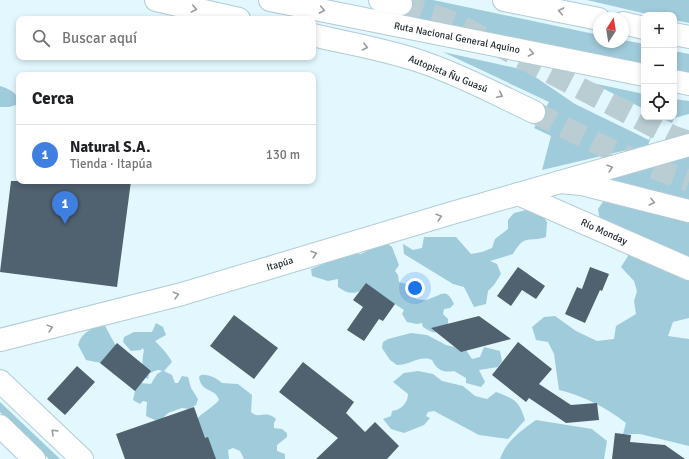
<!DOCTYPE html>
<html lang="es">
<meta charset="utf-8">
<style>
:root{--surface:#fff;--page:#f2f2f2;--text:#202124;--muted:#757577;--line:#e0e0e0;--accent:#97349a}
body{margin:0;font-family:Signika,sans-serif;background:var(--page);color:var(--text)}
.controls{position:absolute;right:12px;top:12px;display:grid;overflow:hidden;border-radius:8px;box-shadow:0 2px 6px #0003}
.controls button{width:36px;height:36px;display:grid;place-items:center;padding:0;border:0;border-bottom:1px solid var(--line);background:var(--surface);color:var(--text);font:20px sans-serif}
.compass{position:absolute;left:593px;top:12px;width:36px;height:36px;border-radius:50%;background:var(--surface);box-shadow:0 2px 6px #0003;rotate:12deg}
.you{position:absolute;left:415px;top:288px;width:14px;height:14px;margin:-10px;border:3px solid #fff;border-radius:50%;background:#1a73e8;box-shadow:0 0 0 6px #1a73e833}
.badge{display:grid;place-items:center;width:26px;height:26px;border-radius:50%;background:var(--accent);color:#fff;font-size:13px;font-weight:700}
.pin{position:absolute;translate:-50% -33px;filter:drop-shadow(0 1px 2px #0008)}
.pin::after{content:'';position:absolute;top:21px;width:14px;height:12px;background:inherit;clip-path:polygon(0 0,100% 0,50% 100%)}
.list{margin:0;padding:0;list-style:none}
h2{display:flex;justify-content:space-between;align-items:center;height:52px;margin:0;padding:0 16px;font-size:17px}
h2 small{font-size:13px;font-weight:400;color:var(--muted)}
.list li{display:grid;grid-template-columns:26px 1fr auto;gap:12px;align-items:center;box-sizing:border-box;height:60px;padding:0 16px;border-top:1px solid var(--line)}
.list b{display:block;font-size:15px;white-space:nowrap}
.list p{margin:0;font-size:13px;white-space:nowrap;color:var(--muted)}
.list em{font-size:13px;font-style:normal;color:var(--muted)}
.icon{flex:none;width:22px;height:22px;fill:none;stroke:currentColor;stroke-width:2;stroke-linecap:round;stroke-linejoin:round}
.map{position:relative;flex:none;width:689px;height:459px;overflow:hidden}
.search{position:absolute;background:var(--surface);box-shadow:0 2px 6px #0003;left:16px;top:16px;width:300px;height:44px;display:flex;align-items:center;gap:10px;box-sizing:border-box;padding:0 14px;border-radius:8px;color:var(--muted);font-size:15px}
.panel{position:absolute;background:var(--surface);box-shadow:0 2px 6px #0003;left:16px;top:72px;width:300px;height:112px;border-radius:8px}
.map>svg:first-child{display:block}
.green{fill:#a0cbda}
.building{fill:#50616f}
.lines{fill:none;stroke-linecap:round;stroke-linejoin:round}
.motorway-tunnel{stroke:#bacdd3;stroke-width:22;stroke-dasharray:22 11;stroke-linecap:butt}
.minor-casing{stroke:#b2ccd5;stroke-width:24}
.tertiary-casing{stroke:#b2ccd5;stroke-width:24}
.secondary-casing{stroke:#b2ccd5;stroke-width:24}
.trunk-casing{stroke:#b2ccd5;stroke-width:24}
.motorway-casing{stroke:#b2ccd5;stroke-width:24}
.minor{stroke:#fff;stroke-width:22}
.tertiary{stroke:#fff;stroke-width:22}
.secondary{stroke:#fff;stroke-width:22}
.trunk{stroke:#fff;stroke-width:22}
.motorway{stroke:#fff;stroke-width:22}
.oneway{stroke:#989d9f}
.labels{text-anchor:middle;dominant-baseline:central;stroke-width:4;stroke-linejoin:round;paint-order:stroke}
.street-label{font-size:10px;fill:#1b2529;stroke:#fff}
</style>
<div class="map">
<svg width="689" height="459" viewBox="0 0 689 459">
<rect width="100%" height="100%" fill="#e2f7fe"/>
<path class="green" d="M 405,0 L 433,0 L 599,35 L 599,42 L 623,42 L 623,40 L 644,44 L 644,67 L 400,17 Z
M 587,0 L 689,0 L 689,23 L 674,20 L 674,15 L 651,15 Z
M 674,51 L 689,54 L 689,74 L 674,72 Z
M 443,52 L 525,70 L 575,104 L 649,140 L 658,117 L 674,117 L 674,99 L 689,101 L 689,114 L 674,118 L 672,123 L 659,117 L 648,145 L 542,170 L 551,136 L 534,128 L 549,102 Z
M 592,83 L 644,94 L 644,109 Z
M 0,86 C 9,89 19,93 19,104 L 9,107 L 0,107 Z
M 689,150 L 689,203 L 596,177 Z
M 605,199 L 689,215 L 689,318 L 673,322 L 668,336 L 689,339 L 689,446 L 640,434 L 623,434 L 626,423 C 607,408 582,395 559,390 L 554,354 L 548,342 L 536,340 L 532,327 L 544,317 L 555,316 L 576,331 L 597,341 L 614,339 L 616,326 L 636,314 L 634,301 L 637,291 L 634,281 L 621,267 L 628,256 L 616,237 L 600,221 L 598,209 Z
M 526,210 L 542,215 L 547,222 L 546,237 C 528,243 525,233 513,254 L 490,261 L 497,264 L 501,274 L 494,285 L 488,291 L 486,304 L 474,307 L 464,287 L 453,284 L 404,254 L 403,244 L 413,250 L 422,248 L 424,237 L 456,237 L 471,254 L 482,252 L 492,248 L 495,239 L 508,229 L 508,220 L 514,213 Z
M 387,243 L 392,247 L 399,265 L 395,271 L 398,275 L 399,282 L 406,284 L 411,280 L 419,281 L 421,289 L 414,294 L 416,299 C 420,299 425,301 429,299 C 442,295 446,287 454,304 L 450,308 L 444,309 L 443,314 L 448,319 L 448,326 C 439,335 433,334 423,327 L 422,323 L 417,324 L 407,322 L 402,314 L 404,310 L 395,304 L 360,291 C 351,295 345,292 338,287 L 338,279 L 328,281 L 312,276 L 311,269 L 326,263 L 330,259 L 352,253 L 361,254 L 369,250 L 374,245 Z
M 156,323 L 163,327 L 166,335 L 155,341 C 161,347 168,354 172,362 L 164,371 L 172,375 L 175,383 L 178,383 L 182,376 L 188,377 L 191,388 L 198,399 L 196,405 L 189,409 L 182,408 L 168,413 L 161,420 L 155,420 L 146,416 L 147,402 L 143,401 L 140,404 L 133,400 L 135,391 L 130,382 L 151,384 L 157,374 L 162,371 C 158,368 152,372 149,374 L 148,379 L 144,377 C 142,366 142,359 144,350 L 142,348 L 141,350 L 131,351 L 123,342 L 124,337 L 134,332 L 152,332 Z
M 104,324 L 117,348 L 101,363 L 86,360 L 78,345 C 81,333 93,327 104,324 Z
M 411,333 L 427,335 L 446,345 L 466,350 L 472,359 L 480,357 L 484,347 L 500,351 L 502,361 L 498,367 L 479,370 L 485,382 L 481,387 L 466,383 L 466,378 L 454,371 C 443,373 437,370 432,360 C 419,355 411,365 397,365 L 390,360 L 382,348 L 383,342 L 388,339 Z
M 418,371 L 433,374 L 442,381 L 463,386 L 475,396 L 487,399 L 496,392 C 515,399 519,401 525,420 L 508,439 L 479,435 L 434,411 L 428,412 L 426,416 L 430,418 L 424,425 L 404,433 L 391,429 L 383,419 L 391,416 L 392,411 C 401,410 408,403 408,394 L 393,382 L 404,373 Z
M 201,375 C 209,374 216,378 222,383 L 238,384 L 252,395 L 251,412 C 259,420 266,409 276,419 L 274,423 L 274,428 L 282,429 L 287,433 L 287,437 L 277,445 L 277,451 L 285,454 L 285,459 L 244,459 L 240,451 L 233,448 L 228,450 L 229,459 L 208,459 L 195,422 C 201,412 212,409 219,400 C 216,388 201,393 199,377 Z
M 0,402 L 60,459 L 49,459 L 0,412 Z
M 536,420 L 592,429 L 607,441 L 604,459 L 500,459 C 506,441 521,431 536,420 Z"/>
<path class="building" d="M 11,181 L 131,181 L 117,287 L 0,272 Z
M 518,267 L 545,286 L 536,299 L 522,290 L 511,306 L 497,296 Z
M 590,267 L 609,274 L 602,291 L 600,290 L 585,323 L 565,314 L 577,287 L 582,289 Z
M 366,283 L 395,304 L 383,321 L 379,319 L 364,341 L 347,330 L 363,307 L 353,300 Z
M 234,315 L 278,348 L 254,379 L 210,346 Z
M 479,316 L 511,339 L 461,352 L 431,328 Z
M 518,342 L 552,369 L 539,384 L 571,405 L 597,403 L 599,420 L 566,423 L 529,398 L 526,402 L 492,375 Z
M 117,343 L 151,371 L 135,391 L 100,363 Z
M 303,362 L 354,402 L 346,413 L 365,432 L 375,422 L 399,446 L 387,459 L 316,459 L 338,438 L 279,392 Z
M 77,366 L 95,382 L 65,415 L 47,399 Z
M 194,407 L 205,438 L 208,437 L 216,459 L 125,459 L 116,434 Z
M 615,433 L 631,435 L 630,442 L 665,445 L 685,459 L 612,459 Z"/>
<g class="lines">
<path class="motorway-tunnel" d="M 401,4 L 455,23 L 672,136 L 689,142
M 534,112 C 584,138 635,162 689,181"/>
<defs>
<path id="minor" d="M 518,194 L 689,269"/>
<path id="tertiary" d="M 0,340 L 182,294 L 452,213 L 689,145"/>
<path id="secondary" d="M 0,381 L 82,459
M 0,426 L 34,459"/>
<path id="trunk" d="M 270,0 L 644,75
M 504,0 L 599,19
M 623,23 L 644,28
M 674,34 L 689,37
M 674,81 L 689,84"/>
<path id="motorway" d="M 156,0 L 239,19
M 380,0 L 401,4
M 313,35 C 350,44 389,50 425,63 C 463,76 498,95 534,112
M 559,182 L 582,184 L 689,211"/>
</defs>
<use href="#minor" class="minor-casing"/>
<use href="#tertiary" class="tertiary-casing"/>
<use href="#secondary" class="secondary-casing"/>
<use href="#trunk" class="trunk-casing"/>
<use href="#motorway" class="motorway-casing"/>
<use href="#minor" class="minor"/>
<use href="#tertiary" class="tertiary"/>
<use href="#secondary" class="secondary"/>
<use href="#trunk" class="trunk"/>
<use href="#motorway" class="motorway"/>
</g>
<defs><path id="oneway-chevron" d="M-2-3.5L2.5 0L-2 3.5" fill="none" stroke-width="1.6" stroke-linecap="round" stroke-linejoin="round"/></defs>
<g class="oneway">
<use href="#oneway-chevron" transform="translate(194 9) rotate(13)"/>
<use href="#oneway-chevron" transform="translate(322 10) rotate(11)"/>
<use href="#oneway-chevron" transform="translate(561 11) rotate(-169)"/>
<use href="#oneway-chevron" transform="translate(365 47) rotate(13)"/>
<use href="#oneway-chevron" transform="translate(531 53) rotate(11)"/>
<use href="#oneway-chevron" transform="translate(500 95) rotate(26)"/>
<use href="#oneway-chevron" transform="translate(610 168) rotate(-16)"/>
<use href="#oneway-chevron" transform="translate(652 202) rotate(14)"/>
<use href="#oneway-chevron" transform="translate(439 217) rotate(-17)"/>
<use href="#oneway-chevron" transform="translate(314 254) rotate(-17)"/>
<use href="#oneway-chevron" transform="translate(176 295) rotate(-15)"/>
<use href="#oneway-chevron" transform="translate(50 328) rotate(-15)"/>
<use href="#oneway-chevron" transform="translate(54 432) rotate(-136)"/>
</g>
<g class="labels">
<g class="street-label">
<text transform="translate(457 38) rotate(11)">Ruta Nacional General Aquino</text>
<text transform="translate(448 74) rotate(22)">Autopista Ñu Guasú</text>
<text transform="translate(604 232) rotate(24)">Río Monday</text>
<text transform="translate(280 264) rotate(-17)">Itapúa</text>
</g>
</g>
</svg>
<div class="controls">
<button>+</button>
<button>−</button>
<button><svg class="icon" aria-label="locate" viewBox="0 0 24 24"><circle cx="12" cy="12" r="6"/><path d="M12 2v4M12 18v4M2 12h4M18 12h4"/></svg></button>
</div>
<svg class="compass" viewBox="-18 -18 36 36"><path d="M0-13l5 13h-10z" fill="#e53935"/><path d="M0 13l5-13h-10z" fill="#757577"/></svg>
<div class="you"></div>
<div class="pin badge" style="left:65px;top:224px;background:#3f7fe0">1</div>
<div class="search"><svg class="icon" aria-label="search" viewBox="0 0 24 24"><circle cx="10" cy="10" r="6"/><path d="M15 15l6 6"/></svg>Buscar aquí</div>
<section class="panel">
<h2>Cerca<small></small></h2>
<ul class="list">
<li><span class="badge" style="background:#3f7fe0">1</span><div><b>Natural S.A.</b><p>Tienda · Itapúa</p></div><em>130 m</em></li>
</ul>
</section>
</div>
